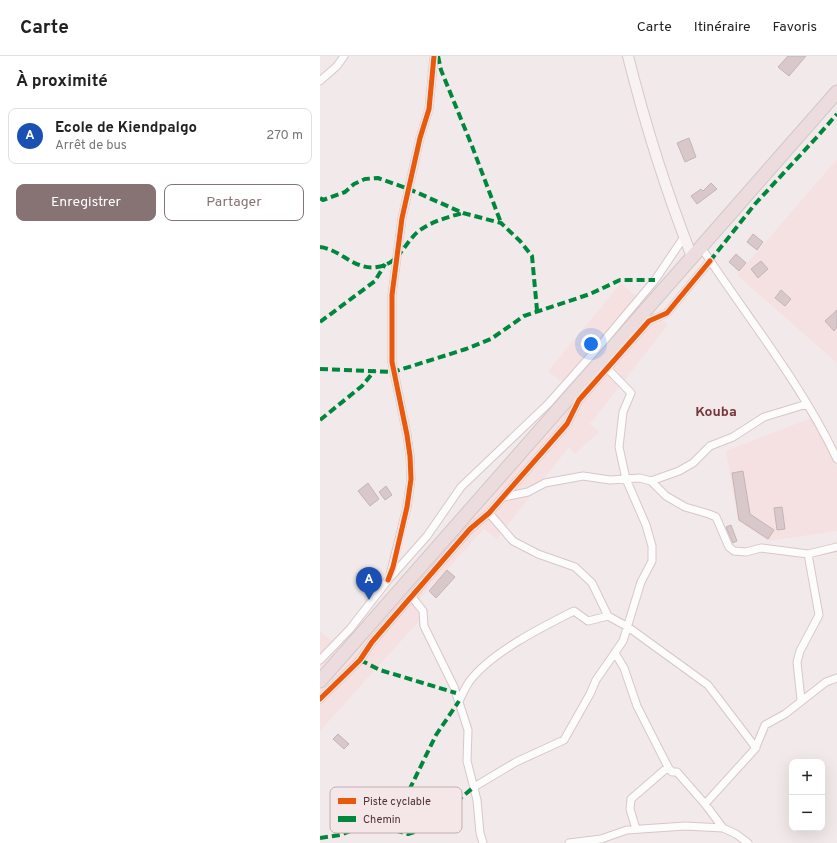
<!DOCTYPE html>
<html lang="fr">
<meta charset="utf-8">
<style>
:root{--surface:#fff;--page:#f6f6f6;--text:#222;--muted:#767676;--line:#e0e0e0;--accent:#877274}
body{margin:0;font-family:Overpass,sans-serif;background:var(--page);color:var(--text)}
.controls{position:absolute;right:12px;bottom:12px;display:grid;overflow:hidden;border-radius:8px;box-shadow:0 4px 16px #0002}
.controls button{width:36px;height:36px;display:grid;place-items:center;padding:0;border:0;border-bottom:1px solid var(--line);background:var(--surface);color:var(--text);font:20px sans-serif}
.you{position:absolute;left:271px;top:288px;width:14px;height:14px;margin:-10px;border:3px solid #fff;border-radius:50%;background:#1a73e8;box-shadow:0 0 0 6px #1a73e833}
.badge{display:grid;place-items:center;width:26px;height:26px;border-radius:50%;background:var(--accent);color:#fff;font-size:13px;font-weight:700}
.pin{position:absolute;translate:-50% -33px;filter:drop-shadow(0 1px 2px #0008)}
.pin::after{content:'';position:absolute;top:21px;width:14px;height:12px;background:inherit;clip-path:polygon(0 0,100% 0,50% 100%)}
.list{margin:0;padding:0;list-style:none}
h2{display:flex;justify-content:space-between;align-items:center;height:52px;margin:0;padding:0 16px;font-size:17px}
h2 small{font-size:13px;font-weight:400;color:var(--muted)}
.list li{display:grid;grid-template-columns:26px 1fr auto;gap:12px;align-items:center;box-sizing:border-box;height:56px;margin:0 8px 8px;padding:0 8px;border:1px solid var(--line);border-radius:8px}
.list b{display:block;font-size:15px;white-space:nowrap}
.list p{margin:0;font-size:13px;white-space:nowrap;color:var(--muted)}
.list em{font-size:13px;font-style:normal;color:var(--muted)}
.actions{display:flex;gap:8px;padding:12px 16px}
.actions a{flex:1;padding:9px 0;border:1px solid var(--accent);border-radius:8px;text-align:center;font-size:14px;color:var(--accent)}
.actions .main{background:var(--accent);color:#fff}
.map{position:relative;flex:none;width:517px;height:787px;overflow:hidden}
header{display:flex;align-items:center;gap:24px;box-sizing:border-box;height:56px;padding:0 20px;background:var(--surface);border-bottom:1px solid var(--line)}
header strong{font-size:19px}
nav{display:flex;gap:22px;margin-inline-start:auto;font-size:14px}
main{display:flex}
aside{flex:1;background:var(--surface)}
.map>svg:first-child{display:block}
.built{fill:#f6e1e2}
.building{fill:#d8c8c9;stroke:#c4b4b5}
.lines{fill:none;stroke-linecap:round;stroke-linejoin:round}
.street-casing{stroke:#d8c7c8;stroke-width:9}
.secondary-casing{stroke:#d8c7c8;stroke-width:12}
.highway-casing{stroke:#d0c7c7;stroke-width:15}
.street{stroke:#fdfcfc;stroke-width:7}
.secondary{stroke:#f9f2f3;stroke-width:10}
.highway{stroke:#eddcde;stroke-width:13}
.quiet{stroke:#00873e;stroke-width:4;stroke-dasharray:8 4;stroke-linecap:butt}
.cycleway-casing{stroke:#f5e6e7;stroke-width:8}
.cycleway{stroke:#e8590c;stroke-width:5}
.labels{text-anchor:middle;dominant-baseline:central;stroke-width:3;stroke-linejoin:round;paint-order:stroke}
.quarter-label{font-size:14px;font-weight:bold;fill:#71373d;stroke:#f5e6e7}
.key{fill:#f5e6e7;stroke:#c3b0b1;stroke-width:1}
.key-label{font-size:11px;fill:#4e3234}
</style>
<header>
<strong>Carte</strong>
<nav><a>Carte</a><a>Itinéraire</a><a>Favoris</a></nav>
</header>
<main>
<aside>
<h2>À proximité<small></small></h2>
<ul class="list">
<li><span class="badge" style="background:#1a4fb4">A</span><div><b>Ecole de Kiendpalgo</b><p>Arrêt de bus</p></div><em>270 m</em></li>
</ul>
<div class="actions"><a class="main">Enregistrer</a><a>Partager</a></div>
</aside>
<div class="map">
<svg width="517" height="787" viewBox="0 0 517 787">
<rect width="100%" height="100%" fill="#f2eaea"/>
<path class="built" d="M 517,103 L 517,307 L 417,219 Z
M 301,227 L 348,269 L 270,368 L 279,376 L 255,398 L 249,391 L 177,483 L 164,473 L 99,544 L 109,554 L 0,675 L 0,575 L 25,596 L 253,335 L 228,315 Z
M 491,362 L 517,411 L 517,475 L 448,485 L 418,465 L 406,395 Z"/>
<path class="building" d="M 468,0 L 486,0 L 469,20 L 458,11 Z
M 369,82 L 376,101 L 365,106 L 357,87 Z
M 391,127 L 397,133 L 377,148 L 371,140 L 381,133 L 383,135 Z
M 433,178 L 443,186 L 437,194 L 427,186 Z
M 416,198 L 426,207 L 419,215 L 409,206 Z
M 441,205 L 448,213 L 438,222 L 431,213 Z
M 461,234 L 471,243 L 465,250 L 455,242 Z
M 517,254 L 517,271 L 514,275 L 505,265 Z
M 423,415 L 430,458 L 454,474 L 448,483 L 419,464 L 412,417 Z
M 48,427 L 59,443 L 50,450 L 38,435 Z
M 66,430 L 72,439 L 65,444 L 59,436 Z
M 462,451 L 465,473 L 457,474 L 454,452 Z
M 411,469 L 417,485 L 413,487 L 406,471 Z
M 127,514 L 135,521 L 116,542 L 109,535 Z
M 18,678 L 29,688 L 24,693 L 13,683 Z"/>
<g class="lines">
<defs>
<path id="street" d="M 0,25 L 17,10 L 24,0
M 381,191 C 427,261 481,327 517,403
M 331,425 L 346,440 L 365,451 L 389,458 L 396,461 L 409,491 L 414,495 L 426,496 L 441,492 L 488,498 L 517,491
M 184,441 L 208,436 L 225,427 L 263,420 L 290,424 L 320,422 L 331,425 L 359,415 L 373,407 L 390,390 L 413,381 L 444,361 L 487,348
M 169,457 L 193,485 L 218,498 L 255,511 L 272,527 L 288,560 L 308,571 L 388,629 L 436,692
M 70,519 L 87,451 L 91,423 L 90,400 L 87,379 L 72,306 L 72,239 L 82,162 L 100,82 L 109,53 L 114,0
M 92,541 L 103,555 L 104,570 L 134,631 L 148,674 L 147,705 L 157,744 L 160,777 L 163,787
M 295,597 L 304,612 L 317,650 L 348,711 L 352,716 L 357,716 L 385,748 L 403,772 L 416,778 L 428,787
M 0,604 L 30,573 L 68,524 L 107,480 L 141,431 L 228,348 L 283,286 L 335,224 L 364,181
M 0,643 L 40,604 L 52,586 L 150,473 L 169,457 L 247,368 L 259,344 L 329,265 L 347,257 L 390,205
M 481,644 L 477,606 L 480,595 L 499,559 L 488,498
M 139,645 C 142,639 145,632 149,626 C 170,597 222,571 254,555 L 268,565 L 288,560
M 154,731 L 196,706 L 244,684 L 270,638 L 276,624 L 303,585 L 321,526 L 332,505 L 332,490 L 326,469 L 306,423 L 299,391 L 303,356 L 311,337 L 285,310
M 385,748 L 435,693 L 445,669 L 465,658 L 506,626 L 517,622
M 316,773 L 310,753 L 311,743 L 348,711
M 249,787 L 281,783 L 307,774 L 365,770 L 403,772"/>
<path id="secondary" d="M 308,0 C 325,68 346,135 372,201"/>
<path id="highway" d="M 0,625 L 517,36"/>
</defs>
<use href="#street" class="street-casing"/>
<use href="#secondary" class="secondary-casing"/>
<use href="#highway" class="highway-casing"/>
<use href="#street" class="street"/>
<use href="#secondary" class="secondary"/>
<use href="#highway" class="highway"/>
<path class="quiet" d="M 118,0 L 121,14 L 152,90 L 181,167
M 0,142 L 3,144 L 25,136 L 34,128 L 45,123 L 58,122 L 89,133 L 143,157 L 181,167 L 200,185 L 212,200 L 217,254
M 0,191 C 20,193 35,215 57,211 C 80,208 84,186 100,174 C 113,165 128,161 143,157
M 390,205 L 435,148 L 496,82 L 517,58
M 0,266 L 55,225 L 65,208
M 0,313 L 73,316 L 146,293 L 171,283 L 204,260 L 270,238 L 300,224 L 335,224
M 0,364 L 42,330 L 55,314
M 40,604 L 60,614 L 136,637
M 52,768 L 88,778 L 102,774 L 154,731
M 0,782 L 20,779 L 78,757 L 116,679 L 139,645"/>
<defs>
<path id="cycleway" d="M 68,524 L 73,511 L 87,451 L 91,423 L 90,400 L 87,379 L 72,306 L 72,239 L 82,162 L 100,82 L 109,53 L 114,0
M 0,643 L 40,604 L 52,586 L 150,473 L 169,457 L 247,368 L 259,344 L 329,265 L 347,257 L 390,205"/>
</defs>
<use href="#cycleway" class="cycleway-casing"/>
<use href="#cycleway" class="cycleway"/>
</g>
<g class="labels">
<g class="quarter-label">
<text x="396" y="356">Kouba</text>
</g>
</g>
<rect x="10" y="731" width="132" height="46" rx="6" class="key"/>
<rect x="18" y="742" width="18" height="6" fill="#e8590c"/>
<rect x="18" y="760" width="18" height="6" fill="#00873e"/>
<g class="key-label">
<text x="43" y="749">Piste cyclable</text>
<text x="43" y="767">Chemin</text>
</g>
</svg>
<div class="controls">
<button>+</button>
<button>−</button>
</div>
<div class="you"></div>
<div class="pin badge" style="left:49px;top:544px;background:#1a4fb4">A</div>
</div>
</main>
